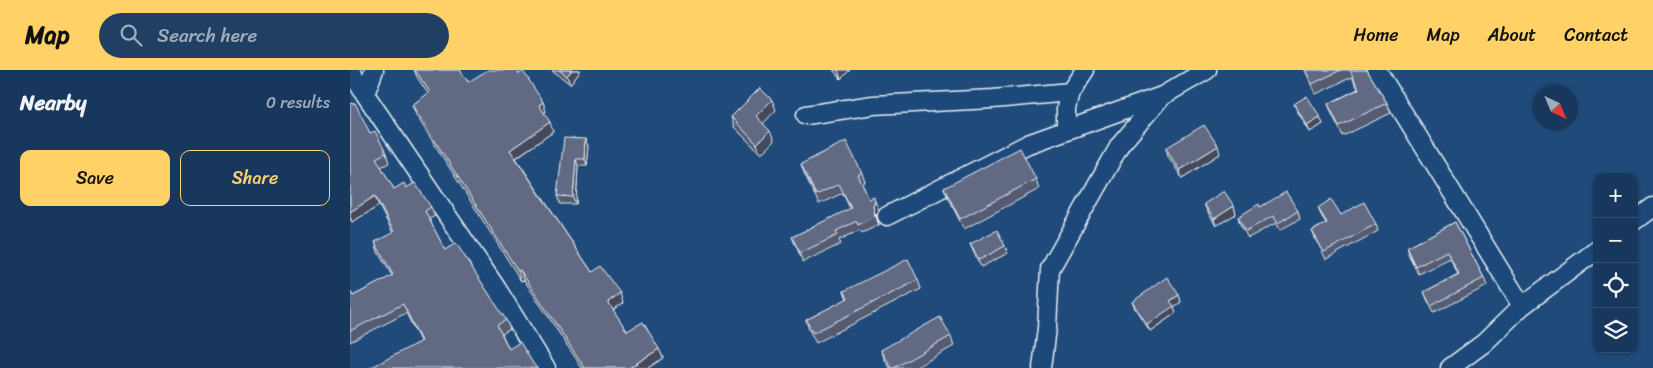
<!DOCTYPE html>
<meta charset="utf-8">
<style>
:root{--surface:#17385c;--page:#203f62;--text:#f1f3f6;--muted:#9eacbb;--line:#365272;--accent:#ffd166}
body{margin:0;font-family:Sriracha,sans-serif;background:var(--page);color:var(--text)}
.controls{position:absolute;right:15px;bottom:15px;display:grid;overflow:hidden;border-radius:10px;box-shadow:0 1px 4px #0004}
.controls button{width:45px;height:45px;display:grid;place-items:center;padding:0;border:0;border-bottom:1px solid var(--line);background:var(--surface);color:var(--text);font:25px sans-serif}
.compass{position:absolute;left:1183px;top:15px;width:45px;height:45px;border-radius:50%;background:var(--surface);box-shadow:0 1px 4px #0004;rotate:136deg}
.list{margin:0;padding:0;list-style:none}
h2{display:flex;justify-content:space-between;align-items:center;height:65px;margin:0;padding:0 20px;font-size:21px}
h2 small{font-size:16px;font-weight:400;color:var(--muted)}
.actions{display:flex;gap:10px;padding:15px 20px}
.actions a{flex:1;padding:11px 0;border:1px solid var(--accent);border-radius:10px;text-align:center;font-size:18px;color:var(--accent)}
.actions .main{background:var(--accent);color:#111}
.icon{flex:none;width:28px;height:28px;fill:none;stroke:currentColor;stroke-width:2;stroke-linecap:round;stroke-linejoin:round}
.map{position:relative;flex:none;width:1303px;height:298px;overflow:hidden}
header{display:flex;align-items:center;gap:30px;box-sizing:border-box;height:70px;padding:0 25px;background:var(--accent);color:#111}
header strong{font-size:24px}
nav{display:flex;gap:28px;margin-inline-start:auto;font-size:18px}
.search{width:350px;height:45px;background:var(--page);display:flex;align-items:center;gap:12px;box-sizing:border-box;padding:0 18px;border-radius:28px;color:var(--muted);font-size:19px}
main{display:flex}
aside{flex:1;background:var(--surface)}
.map>svg:first-child{display:block}
.lines{fill:none;stroke-linecap:round;stroke-linejoin:round}
.minor-casing{stroke:#e8f1f8;stroke-width:21}
.minor{stroke:#1f4a7a;stroke-width:18}
.wall{fill:#545b71;stroke:#e8f1f8}
.shaded-wall{fill:#454a5c;stroke:#e8f1f8}
.building{fill:#626a83;stroke:#e8f1f8}
</style>
<header>
<strong>Map</strong>
<div class="search"><svg class="icon" aria-label="search" viewBox="0 0 24 24"><circle cx="10" cy="10" r="6"/><path d="M15 15l6 6"/></svg>Search here</div>
<nav><a>Home</a><a>Map</a><a>About</a><a>Contact</a></nav>
</header>
<main>
<aside>
<h2>Nearby<small>0 results</small></h2>
<ul class="list">
</ul>
<div class="actions"><a class="main">Save</a><a>Share</a></div>
</aside>
<div class="map">
<svg width="1303" height="298" viewBox="0 0 1303 298">
<rect width="100%" height="100%" fill="#1f4a7a"/>
<filter id="ink" filterUnits="userSpaceOnUse"><feTurbulence type="fractalNoise" baseFrequency=".02" numOctaves="2"/><feDisplacementMap in="SourceGraphic" scale="10" xChannelSelector="R" yChannelSelector="G"/><feConvolveMatrix kernelMatrix="1 2 1 2 8 2 1 2 1" color-interpolation-filters="sRGB"/></filter>
<g filter="url(#ink)">
<g class="lines">
<defs>
<path id="minor" d="M 0,0 L 15,24
M 24,0 L 15,24 L 147,219 L 196,298
M 1027,0 L 1172,236
M 456,45 L 523,35 L 643,29 L 720,22
M 716,60 L 716,38 L 720,22 L 735,0
M 537,146 L 678,74 L 812,26 L 857,0
M 1284,151 L 1303,137
M 692,298 L 697,258 L 700,199 L 770,75 L 811,27
M 1100,298 L 1134,273 L 1172,236 L 1247,180"/>
</defs>
<use href="#minor" class="minor-casing"/>
<use href="#minor" class="minor"/>
</g>
<path class="wall" d="M 64,0 L 110,0 L 118,12 L 169,4 L 193,32 L 196,42 L 194,43 L 203,62 L 166,88 L 242,202 L 273,233 L 263,240 L 277,261 L 309,279 L 313,288 L 298,298 L 232,298 L 174,210 L 171,211 L 66,45 L 62,35 L 78,24 L 67,7 Z
M 202,0 L 230,0 L 230,1 L 220,14 Z
M 483,0 L 500,0 L 491,9 Z
M 955,0 L 1017,0 L 1037,33 L 1041,43 L 993,66 L 982,44 L 978,34 L 1008,19 L 1002,7 L 966,24 Z
M 0,32 L 20,63 L 36,83 L 39,93 L 31,97 L 44,119 L 56,118 L 81,137 L 85,146 L 79,149 L 95,180 L 156,250 L 160,259 L 152,264 L 159,279 L 184,295 L 70,271 L 56,243 L 0,272 L 0,221 L 3,226 L 42,206 L 28,182 L 25,172 L 43,163 L 29,136 L 2,152 L 0,149 Z
M 944,34 L 970,47 L 973,54 L 960,62 L 947,41 Z
M 426,40 L 413,53 L 424,71 L 411,84 L 384,57 L 381,47 Z
M 236,69 L 239,76 L 237,96 L 228,96 L 226,134 L 210,134 L 207,126 Z
M 816,78 L 870,84 L 832,108 L 818,86 Z
M 451,94 L 512,103 L 515,112 L 512,114 L 519,129 L 529,140 L 526,146 L 529,155 L 512,163 L 510,160 L 489,170 L 491,174 L 453,192 L 442,167 L 500,139 L 493,123 L 469,134 L 454,103 Z
M 686,109 L 689,119 L 614,159 L 598,128 L 594,118 Z
M 854,134 L 884,136 L 886,144 L 866,156 L 857,141 Z
M 910,137 L 948,141 L 950,149 L 930,160 L 926,153 L 898,168 L 890,154 L 888,147 Z
M 968,138 L 991,145 L 1026,154 L 1028,161 L 976,189 L 965,168 L 962,161 L 976,153 L 971,145 Z
M 1105,152 L 1134,208 L 1137,216 L 1084,243 L 1077,229 L 1074,222 L 1108,204 L 1100,188 L 1069,204 L 1059,185 L 1057,178 Z
M 620,174 L 655,176 L 658,183 L 631,197 L 623,181 Z
M 568,210 L 571,219 L 466,273 L 459,260 L 456,250 L 497,229 L 494,221 Z
M 829,225 L 831,232 L 824,237 L 826,243 L 800,261 L 785,239 L 782,232 Z
M 601,266 L 604,276 L 565,298 L 540,298 L 535,290 L 531,280 Z"/>
<path class="shaded-wall" d="M 222,0 L 230,0 L 230,1 L 220,14 L 217,6 Z
M 488,0 L 500,0 L 491,9 Z
M 422,30 L 426,40 L 410,57 L 406,46 Z
M 193,32 L 196,42 L 192,44 L 189,35 Z
M 970,47 L 973,54 L 960,62 L 957,55 Z
M 200,52 L 203,62 L 164,89 L 160,80 Z
M 420,61 L 424,71 L 411,84 L 407,74 Z
M 236,69 L 239,76 L 237,96 L 235,89 Z
M 868,76 L 870,84 L 832,108 L 829,100 Z
M 226,89 L 228,96 L 226,134 L 223,127 Z
M 25,126 L 29,136 L 2,152 L 0,147 L 0,142 Z
M 525,131 L 529,140 L 526,146 L 529,155 L 523,137 Z
M 884,136 L 886,144 L 866,156 L 864,149 Z
M 170,200 L 174,210 L 171,211 L 168,201 Z
M 270,223 L 273,233 L 262,241 L 258,232 Z
M 829,225 L 831,232 L 824,237 L 826,243 L 800,261 L 797,254 L 820,231 Z
M 309,279 L 313,288 L 298,298 L 279,298 Z"/>
<path class="building" d="M 65,0 L 110,0 L 118,12 L 138,0 L 166,0 L 169,4 L 173,1 L 193,32 L 189,35 L 200,52 L 160,80 L 242,202 L 250,196 L 270,223 L 258,232 L 277,261 L 293,252 L 309,279 L 279,298 L 235,298 L 170,200 L 168,201 L 62,35 L 80,22 Z
M 209,0 L 222,0 L 217,6 Z
M 955,0 L 991,0 L 962,14 Z
M 1000,0 L 1017,0 L 1037,33 L 989,56 L 978,34 L 1009,19 Z
M 410,18 L 422,30 L 406,46 L 420,61 L 407,74 L 381,47 Z
M 957,26 L 970,47 L 957,55 L 944,34 Z
M 0,32 L 1,34 L 5,33 L 20,63 L 25,61 L 36,83 L 26,88 L 44,119 L 54,113 L 56,118 L 65,113 L 81,137 L 75,141 L 95,180 L 106,173 L 156,250 L 147,255 L 159,279 L 170,272 L 184,295 L 188,298 L 20,298 L 71,271 L 53,234 L 0,261 L 0,221 L 3,226 L 43,205 L 25,172 L 44,162 L 25,126 L 0,142 Z
M 854,55 L 868,76 L 829,100 L 816,78 Z
M 214,68 L 236,69 L 235,89 L 226,89 L 223,127 L 207,126 Z
M 496,71 L 512,103 L 508,105 L 519,129 L 524,127 L 525,131 L 523,137 L 525,146 L 508,155 L 507,151 L 486,161 L 488,165 L 450,183 L 442,167 L 501,138 L 489,114 L 466,125 L 451,94 Z
M 670,78 L 686,109 L 610,149 L 594,118 Z
M 874,121 L 884,136 L 864,149 L 854,134 Z
M 936,122 L 948,141 L 928,153 L 923,146 L 896,161 L 888,147 L 909,134 L 910,137 Z
M 981,129 L 991,145 L 1014,132 L 1026,154 L 974,182 L 962,161 L 977,153 L 968,138 Z
M 1105,152 L 1134,208 L 1081,236 L 1074,222 L 1109,204 L 1097,181 L 1066,197 L 1057,178 Z
M 647,160 L 655,176 L 629,190 L 620,174 Z
M 558,189 L 568,210 L 463,263 L 456,250 L 498,228 L 494,221 Z
M 817,207 L 829,225 L 820,231 L 824,236 L 797,254 L 782,232 Z
M 590,247 L 601,266 L 544,298 L 542,298 L 531,280 Z"/>
</g>
</svg>
<div class="controls">
<button>+</button>
<button>−</button>
<button><svg class="icon" aria-label="locate" viewBox="0 0 24 24"><circle cx="12" cy="12" r="6"/><path d="M12 2v4M12 18v4M2 12h4M18 12h4"/></svg></button>
<button><svg class="icon" aria-label="layers" viewBox="0 0 24 24"><path d="M12 4l9 5-9 5-9-5zM3 14l9 5 9-5"/></svg></button>
</div>
<svg class="compass" viewBox="-18 -18 36 36"><path d="M0-13l5 13h-10z" fill="#e53935"/><path d="M0 13l5-13h-10z" fill="#9eacbb"/></svg>
</div>
</main>
